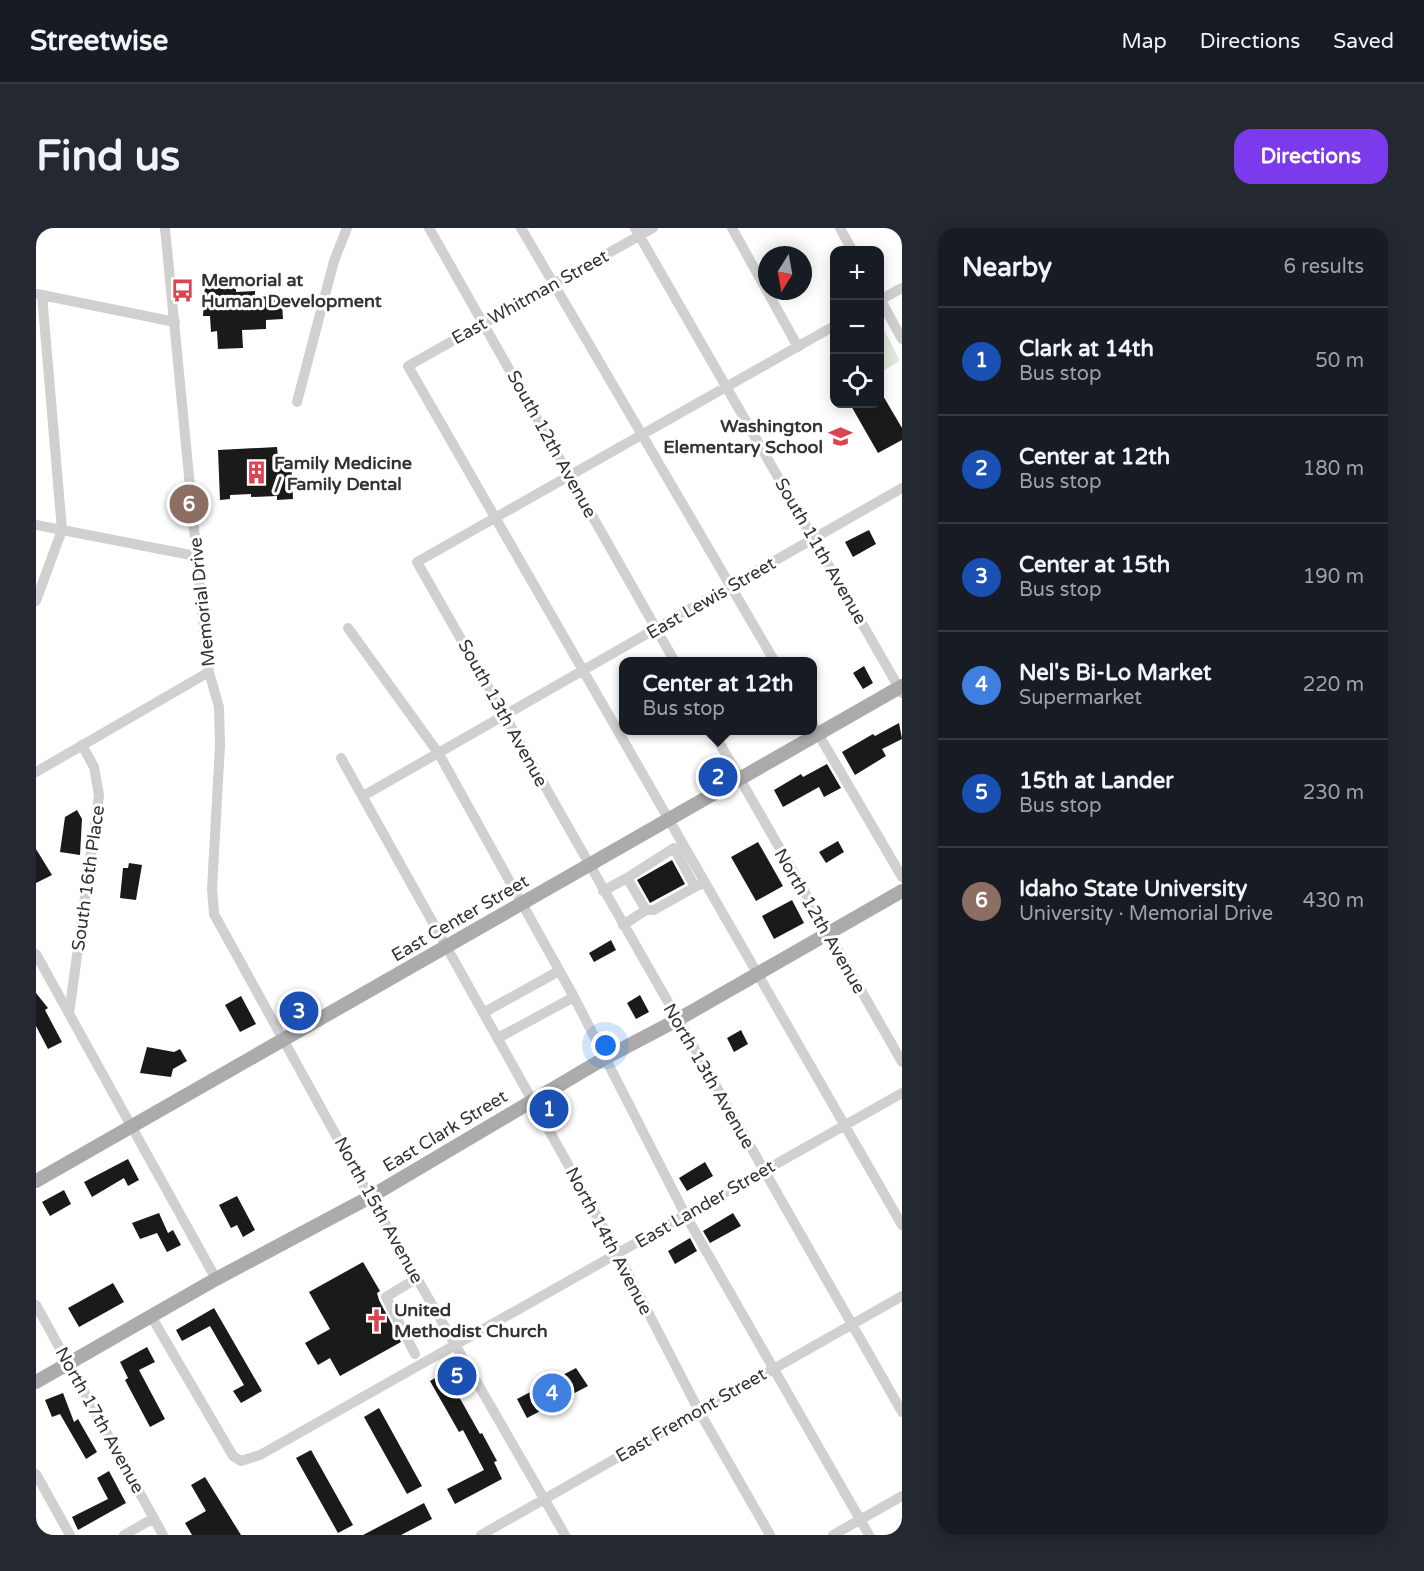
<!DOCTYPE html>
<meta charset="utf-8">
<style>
:root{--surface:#171b24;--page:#242831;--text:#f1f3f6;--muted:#9ea1a6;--line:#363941;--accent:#7c3aed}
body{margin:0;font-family:"Varela Round",sans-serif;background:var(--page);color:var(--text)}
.controls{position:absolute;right:18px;top:18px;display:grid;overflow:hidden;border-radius:12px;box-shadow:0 3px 15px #0003}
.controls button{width:54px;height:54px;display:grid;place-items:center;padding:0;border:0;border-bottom:2px solid var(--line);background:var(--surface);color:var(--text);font:30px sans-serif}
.compass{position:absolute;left:722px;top:18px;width:54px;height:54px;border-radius:50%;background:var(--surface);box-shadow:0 3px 15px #0003;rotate:191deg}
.you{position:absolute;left:570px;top:818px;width:21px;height:21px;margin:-15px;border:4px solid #fff;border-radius:50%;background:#1a73e8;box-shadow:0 0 0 9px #1a73e833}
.badge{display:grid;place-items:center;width:39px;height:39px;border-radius:50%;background:var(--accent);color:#fff;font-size:20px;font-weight:700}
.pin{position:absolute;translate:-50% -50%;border:3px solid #fff;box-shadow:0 2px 6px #0006}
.popup{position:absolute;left:583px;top:429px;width:198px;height:78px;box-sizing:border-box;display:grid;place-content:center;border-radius:12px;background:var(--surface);filter:drop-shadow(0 2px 4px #0005);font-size:20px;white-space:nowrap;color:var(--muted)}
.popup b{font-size:22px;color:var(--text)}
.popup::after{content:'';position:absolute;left:50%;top:100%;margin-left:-12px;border:12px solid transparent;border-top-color:var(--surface)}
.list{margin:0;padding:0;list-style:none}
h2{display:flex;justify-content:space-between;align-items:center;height:78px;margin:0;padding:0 24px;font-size:26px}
h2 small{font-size:20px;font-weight:400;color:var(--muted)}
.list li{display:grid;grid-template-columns:39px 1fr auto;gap:18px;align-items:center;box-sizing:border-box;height:108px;padding:0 24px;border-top:2px solid var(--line)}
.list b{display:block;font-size:22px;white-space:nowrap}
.list p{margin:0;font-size:20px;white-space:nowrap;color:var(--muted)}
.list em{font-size:20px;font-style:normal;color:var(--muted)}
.icon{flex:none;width:33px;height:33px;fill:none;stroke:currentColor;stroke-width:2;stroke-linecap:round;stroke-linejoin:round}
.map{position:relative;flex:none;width:866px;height:1307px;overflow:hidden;border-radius:18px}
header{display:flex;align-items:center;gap:36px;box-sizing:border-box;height:84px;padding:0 30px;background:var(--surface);border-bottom:2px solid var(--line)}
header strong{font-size:28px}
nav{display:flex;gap:33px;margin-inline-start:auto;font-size:21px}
.intro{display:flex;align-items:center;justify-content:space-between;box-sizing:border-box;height:144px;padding:0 36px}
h1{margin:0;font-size:42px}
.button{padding:15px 27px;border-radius:18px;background:var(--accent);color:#fff;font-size:21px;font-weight:700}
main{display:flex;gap:36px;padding:0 36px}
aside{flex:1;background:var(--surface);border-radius:18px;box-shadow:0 3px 15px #0003}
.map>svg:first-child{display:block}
.green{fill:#e3e9dd}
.building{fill:#1a1a1a}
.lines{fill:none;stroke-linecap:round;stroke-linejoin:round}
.minor{stroke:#d0d0d0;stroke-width:10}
.major{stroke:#ababab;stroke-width:14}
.labels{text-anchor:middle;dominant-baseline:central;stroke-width:6;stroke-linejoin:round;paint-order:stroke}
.poi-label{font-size:18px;font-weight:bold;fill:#333;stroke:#fff;text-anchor:start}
.street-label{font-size:18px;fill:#333;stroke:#fff}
</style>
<header>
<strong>Streetwise</strong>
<nav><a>Map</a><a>Directions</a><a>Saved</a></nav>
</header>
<div class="intro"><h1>Find us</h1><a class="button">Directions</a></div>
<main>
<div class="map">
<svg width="866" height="1307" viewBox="0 0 866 1307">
<rect width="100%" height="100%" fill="#fff"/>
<path class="green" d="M 844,94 L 864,133 L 848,142 L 844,137 Z"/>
<path class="building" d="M 200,56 L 200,64 L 219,63 L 219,69 L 238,68 L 239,75 L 246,75 L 247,91 L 230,92 L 230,101 L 206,102 L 207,120 L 182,121 L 181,103 L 175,104 L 174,88 L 167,88 L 169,58 Z
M 843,161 L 866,200 L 866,212 L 842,225 L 814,176 L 843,176 Z
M 241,219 L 242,229 L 255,229 L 257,271 L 241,272 L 241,268 L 215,269 L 215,266 L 194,267 L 194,271 L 184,272 L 182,222 Z
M 833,302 L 840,316 L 817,329 L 809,314 Z
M 828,438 L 837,455 L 827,461 L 817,445 Z
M 863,495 L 866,511 L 846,521 L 850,528 L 819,547 L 806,524 L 837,506 L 839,508 Z
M 791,536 L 805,560 L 788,569 L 783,559 L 747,579 L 738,562 L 765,546 L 767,549 Z
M 41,582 L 46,591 L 44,627 L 24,624 L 29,589 Z
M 802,613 L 808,624 L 790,635 L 783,624 Z
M 722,614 L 747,658 L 720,673 L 695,629 Z
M 0,621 L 16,647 L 0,655 Z
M 636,632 L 649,656 L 614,675 L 601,652 Z
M 93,635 L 106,637 L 100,672 L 84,670 L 87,640 L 92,640 Z
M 756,672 L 768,695 L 738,711 L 726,688 Z
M 575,712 L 580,722 L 558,734 L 553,725 Z
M 0,765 L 12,780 L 9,782 L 26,814 L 12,821 L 0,798 Z
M 604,767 L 613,784 L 600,791 L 591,775 Z
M 205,768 L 220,796 L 204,804 L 189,777 Z
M 705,802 L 712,816 L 698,824 L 691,810 Z
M 111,819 L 138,824 L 144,821 L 151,833 L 137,841 L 135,849 L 104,845 Z
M 92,931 L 103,952 L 92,958 L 88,950 L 56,969 L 48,954 Z
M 669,934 L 677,948 L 651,963 L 643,950 Z
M 28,962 L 35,976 L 14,988 L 6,974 Z
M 201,968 L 219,1002 L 207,1009 L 201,997 L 195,1000 L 183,977 Z
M 123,985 L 132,1005 L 137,1002 L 145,1017 L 131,1024 L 121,1005 L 104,1011 L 96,995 Z
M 697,985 L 705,998 L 674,1015 L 667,1003 Z
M 654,1010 L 661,1023 L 639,1036 L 632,1023 Z
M 327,1034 L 344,1063 L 341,1065 L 343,1072 L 365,1114 L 304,1148 L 294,1130 L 282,1137 L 269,1115 L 294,1101 L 273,1064 Z
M 77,1055 L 88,1074 L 43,1099 L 32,1080 Z
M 178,1080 L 226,1163 L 205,1175 L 197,1163 L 208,1157 L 174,1098 L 146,1113 L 140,1102 Z
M 111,1119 L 119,1134 L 103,1142 L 129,1191 L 114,1199 L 89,1152 L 92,1150 L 84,1134 Z
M 540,1140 L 552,1158 L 491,1190 L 481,1171 Z
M 409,1144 L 444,1206 L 446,1205 L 461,1233 L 458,1234 L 466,1251 L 419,1276 L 411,1261 L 448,1242 L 427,1202 L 423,1204 L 394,1153 Z
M 27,1165 L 38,1194 L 42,1191 L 61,1224 L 50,1231 L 24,1186 L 16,1189 L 9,1172 Z
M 343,1180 L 386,1258 L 371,1266 L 328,1189 Z
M 275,1222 L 317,1297 L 302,1305 L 260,1230 Z
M 73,1243 L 90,1275 L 42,1302 L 36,1289 L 72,1271 L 61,1250 Z
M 169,1249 L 205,1307 L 156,1307 L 149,1295 L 170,1283 L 155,1257 Z
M 388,1275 L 396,1291 L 365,1307 L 327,1307 Z"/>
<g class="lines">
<path class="minor" d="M 129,0 L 167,393 L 173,444 L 183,479 L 184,517 L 176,661 L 178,686 L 334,969 L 529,1307
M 393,0 L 639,434
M 485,0 L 739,434
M 599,0 L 866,465
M 617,0 L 372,138 L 866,997
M 696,0 L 731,63
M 804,0 L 816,22
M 731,63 L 762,119
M 1,66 L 139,94
M 844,71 L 866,111
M 844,72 L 866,60
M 798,98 L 381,334 L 866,1184
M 261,174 L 298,33 L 311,0
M 0,297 L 160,328
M 0,373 L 26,302 L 6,67
M 312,400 L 403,526 L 538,769 L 650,988 L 833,1307
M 777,497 L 866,649
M 676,502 L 866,834
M 305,530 L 582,1026 L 663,1183 L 734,1307
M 0,544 L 173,444
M 327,568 L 866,260
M 567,663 L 591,650
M 610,682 L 618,682 L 659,659
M 587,697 L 610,682 L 591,650 L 638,620 L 659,659 L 669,654
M 0,726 L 180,1051
M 447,785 L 523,743
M 33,786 L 63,567 L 58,539 L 46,517
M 462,810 L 538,769
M 0,1077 L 127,1307
M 115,1088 L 197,1228 L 205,1233 L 224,1227 L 866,865
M 379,1126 L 350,1069 L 381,1050
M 0,1246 L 34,1307
M 88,1307 L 118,1290
M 445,1307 L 866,1068
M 797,1307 L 866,1268"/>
<path class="major" d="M 0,953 L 866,458
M 0,1154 L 180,1051 L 334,969 L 569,830 L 641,792 L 866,663"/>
</g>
<defs>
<symbol id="bus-bare" viewBox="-9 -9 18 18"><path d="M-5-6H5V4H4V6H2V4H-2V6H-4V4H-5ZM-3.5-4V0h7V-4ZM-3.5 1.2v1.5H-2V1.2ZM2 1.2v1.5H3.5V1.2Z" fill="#db4451" stroke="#fff" stroke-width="2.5" paint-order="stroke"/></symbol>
<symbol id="school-bare" viewBox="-9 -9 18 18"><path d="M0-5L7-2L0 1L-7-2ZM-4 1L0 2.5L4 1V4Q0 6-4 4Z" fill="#db4451" stroke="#fff" stroke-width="2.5" paint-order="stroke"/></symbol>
<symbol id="building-bare" viewBox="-9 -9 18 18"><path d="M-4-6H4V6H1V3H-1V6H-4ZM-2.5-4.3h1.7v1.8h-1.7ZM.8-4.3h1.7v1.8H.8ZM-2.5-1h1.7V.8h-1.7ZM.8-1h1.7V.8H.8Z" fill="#db4451" stroke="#fff" stroke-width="2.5" paint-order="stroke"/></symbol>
<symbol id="church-bare" viewBox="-9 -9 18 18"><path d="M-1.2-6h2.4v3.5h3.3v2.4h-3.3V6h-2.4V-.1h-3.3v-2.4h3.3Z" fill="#db4451" stroke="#fff" stroke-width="2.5" paint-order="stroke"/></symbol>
</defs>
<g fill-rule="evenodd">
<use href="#bus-bare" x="130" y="46" width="33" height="33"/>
<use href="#school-bare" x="788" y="192" width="33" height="33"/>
<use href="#building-bare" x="204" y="228" width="33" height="33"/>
<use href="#church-bare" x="324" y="1076" width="33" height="33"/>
</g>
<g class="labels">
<g class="poi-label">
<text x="165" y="52">Memorial at<tspan x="165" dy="21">Human Development</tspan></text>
<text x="787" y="198" text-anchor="end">Washington<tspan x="787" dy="21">Elementary School</tspan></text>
<text x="238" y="235">Family Medicine<tspan x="238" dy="21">/ Family Dental</tspan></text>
<text x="358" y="1082">United<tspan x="358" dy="21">Methodist Church</tspan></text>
</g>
<g class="street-label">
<text transform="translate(494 69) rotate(-29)">East Whitman Street</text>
<text transform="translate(516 216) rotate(61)">South 12th Avenue</text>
<text transform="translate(785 323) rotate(60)">South 11th Avenue</text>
<text transform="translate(675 370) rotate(-30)">East Lewis Street</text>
<text transform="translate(166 374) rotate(-96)">Memorial Drive</text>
<text transform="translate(467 485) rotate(61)">South 13th Avenue</text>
<text transform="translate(52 650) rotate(-82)">South 16th Place</text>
<text transform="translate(424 690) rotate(-30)">East Center Street</text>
<text transform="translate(784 693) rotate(60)">North 12th Avenue</text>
<text transform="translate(673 848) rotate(60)">North 13th Avenue</text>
<text transform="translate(409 903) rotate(-31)">East Clark Street</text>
<text transform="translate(669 976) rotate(-30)">East Lander Street</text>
<text transform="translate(343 982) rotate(61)">North 15th Avenue</text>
<text transform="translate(573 1013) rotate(62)">North 14th Avenue</text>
<text transform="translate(655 1187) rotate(-30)">East Fremont Street</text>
<text transform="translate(64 1192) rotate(61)">North 17th Avenue</text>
</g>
</g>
</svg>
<div class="controls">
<button>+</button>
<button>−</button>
<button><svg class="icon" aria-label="locate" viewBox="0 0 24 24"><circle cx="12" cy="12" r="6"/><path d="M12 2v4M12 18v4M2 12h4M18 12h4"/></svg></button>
</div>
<svg class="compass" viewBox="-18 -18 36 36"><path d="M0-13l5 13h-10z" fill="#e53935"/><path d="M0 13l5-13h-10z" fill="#9ea1a6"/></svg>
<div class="you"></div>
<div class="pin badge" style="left:513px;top:881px;background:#1a4fb4">1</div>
<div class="pin badge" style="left:682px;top:549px;background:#1a4fb4">2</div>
<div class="popup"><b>Center at 12th</b>Bus stop</div>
<div class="pin badge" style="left:263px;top:783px;background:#1a4fb4">3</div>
<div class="pin badge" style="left:516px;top:1165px;background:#3f7fe0">4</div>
<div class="pin badge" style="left:421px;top:1148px;background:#1a4fb4">5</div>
<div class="pin badge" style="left:153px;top:276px;background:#8d6e63">6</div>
</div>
<aside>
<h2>Nearby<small>6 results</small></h2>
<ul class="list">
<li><span class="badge" style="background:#1a4fb4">1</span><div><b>Clark at 14th</b><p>Bus stop</p></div><em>50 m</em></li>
<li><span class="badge" style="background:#1a4fb4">2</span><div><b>Center at 12th</b><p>Bus stop</p></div><em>180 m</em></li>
<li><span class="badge" style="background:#1a4fb4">3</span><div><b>Center at 15th</b><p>Bus stop</p></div><em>190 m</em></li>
<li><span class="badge" style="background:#3f7fe0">4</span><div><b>Nel's Bi-Lo Market</b><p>Supermarket</p></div><em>220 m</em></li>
<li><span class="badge" style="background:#1a4fb4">5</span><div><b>15th at Lander</b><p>Bus stop</p></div><em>230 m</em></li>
<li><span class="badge" style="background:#8d6e63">6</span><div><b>Idaho State University</b><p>University · Memorial Drive</p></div><em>430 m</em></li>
</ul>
</aside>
</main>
